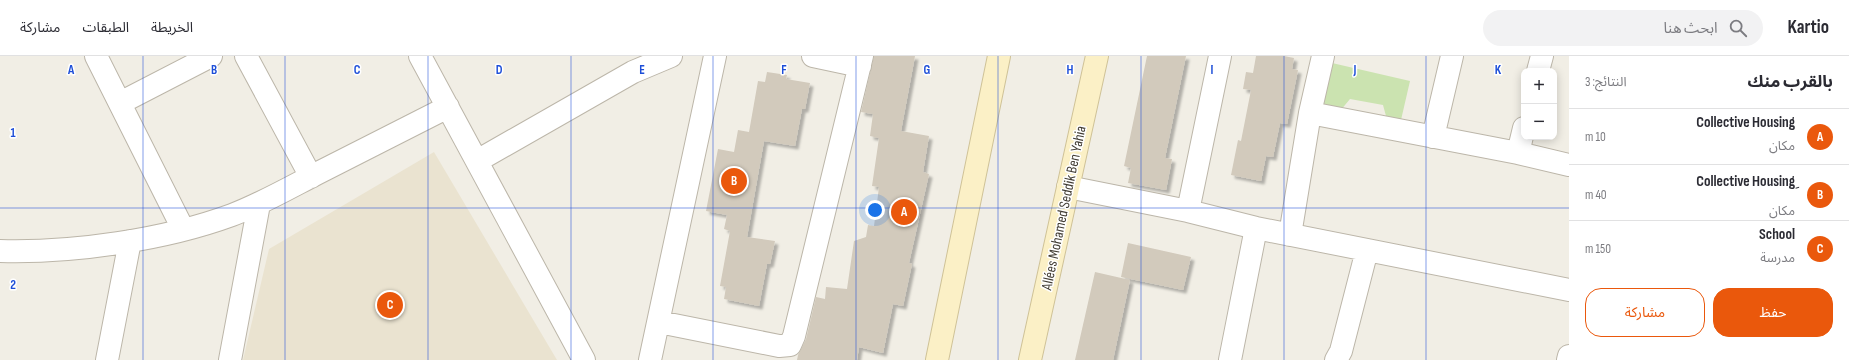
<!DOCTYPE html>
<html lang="ar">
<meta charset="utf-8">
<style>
:root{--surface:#fff;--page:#f2f2f3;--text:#2b2b33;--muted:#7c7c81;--line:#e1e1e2;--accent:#ea580c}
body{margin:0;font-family:"Sofia Sans Condensed","Noto Sans Arabic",sans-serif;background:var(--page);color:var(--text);direction:rtl}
.controls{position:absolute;right:12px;top:12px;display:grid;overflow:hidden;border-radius:8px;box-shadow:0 2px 10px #0003}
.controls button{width:36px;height:36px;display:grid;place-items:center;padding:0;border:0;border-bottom:1px solid var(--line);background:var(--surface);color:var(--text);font:20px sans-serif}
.you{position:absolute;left:875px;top:154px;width:14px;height:14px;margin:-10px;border:3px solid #fff;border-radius:50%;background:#1a73e8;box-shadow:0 0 0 6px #1a73e833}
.badge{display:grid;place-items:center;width:26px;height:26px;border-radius:50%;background:var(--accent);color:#fff;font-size:13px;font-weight:700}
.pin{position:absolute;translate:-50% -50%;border:2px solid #fff;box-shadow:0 1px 4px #0006}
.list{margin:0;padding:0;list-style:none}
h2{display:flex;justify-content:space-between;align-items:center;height:52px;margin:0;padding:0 16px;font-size:17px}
h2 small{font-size:13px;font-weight:400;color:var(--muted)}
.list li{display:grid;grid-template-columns:26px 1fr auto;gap:12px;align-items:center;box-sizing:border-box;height:56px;padding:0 16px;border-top:1px solid var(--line)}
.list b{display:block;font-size:15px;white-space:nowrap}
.list p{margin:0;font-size:13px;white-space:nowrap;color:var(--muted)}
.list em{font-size:13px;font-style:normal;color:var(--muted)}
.actions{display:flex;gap:8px;padding:12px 16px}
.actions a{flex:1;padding:9px 0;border:1px solid var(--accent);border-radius:16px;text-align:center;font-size:14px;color:var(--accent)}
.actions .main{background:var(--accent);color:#fff}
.icon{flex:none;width:22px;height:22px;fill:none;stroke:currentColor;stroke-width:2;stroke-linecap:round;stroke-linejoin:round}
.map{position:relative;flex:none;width:1569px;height:304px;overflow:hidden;direction:ltr}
header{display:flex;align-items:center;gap:24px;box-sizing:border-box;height:56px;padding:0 20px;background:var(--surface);border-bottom:1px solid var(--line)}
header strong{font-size:19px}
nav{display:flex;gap:22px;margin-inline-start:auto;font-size:14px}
.search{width:280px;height:36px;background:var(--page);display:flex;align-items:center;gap:10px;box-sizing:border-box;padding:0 14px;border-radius:22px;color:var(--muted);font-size:15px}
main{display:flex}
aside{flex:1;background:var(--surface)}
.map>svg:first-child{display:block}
.education{fill:#eae3d0}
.green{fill:#cbe3b0}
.building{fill:#d2cabc;filter:url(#shadow)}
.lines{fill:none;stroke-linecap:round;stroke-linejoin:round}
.street-casing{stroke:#bcb6a9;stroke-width:24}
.secondary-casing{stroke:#cfc297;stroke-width:24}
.street{stroke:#fff;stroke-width:22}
.secondary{stroke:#fbf0c6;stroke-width:22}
.grid{fill:none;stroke:#1d4ed8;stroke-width:1;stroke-opacity:0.55}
.labels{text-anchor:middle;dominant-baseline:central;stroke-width:3;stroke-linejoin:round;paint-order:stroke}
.street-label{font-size:15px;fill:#433e35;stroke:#fff}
.grid-label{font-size:13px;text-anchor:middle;font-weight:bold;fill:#1d4ed8;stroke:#fff;stroke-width:3;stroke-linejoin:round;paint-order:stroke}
</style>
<header>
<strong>Kartio</strong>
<div class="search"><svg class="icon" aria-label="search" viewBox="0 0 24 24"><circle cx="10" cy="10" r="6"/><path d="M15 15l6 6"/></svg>ابحث هنا</div>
<nav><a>الخريطة</a><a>الطبقات</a><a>مشاركة</a></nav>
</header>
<main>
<aside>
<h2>بالقرب منك<small>النتائج: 3</small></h2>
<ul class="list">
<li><span class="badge">A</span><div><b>Collective Housing</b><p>مكان</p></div><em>10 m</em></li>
<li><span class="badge">B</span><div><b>ِCollective Housing</b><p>مكان</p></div><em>40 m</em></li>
<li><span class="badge">C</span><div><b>School</b><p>مدرسة</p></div><em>150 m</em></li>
</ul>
<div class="actions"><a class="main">حفظ</a><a>مشاركة</a></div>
</aside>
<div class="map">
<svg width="1569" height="304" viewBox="0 0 1569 304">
<defs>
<filter id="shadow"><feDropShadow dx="3.5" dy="3.5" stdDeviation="1" flood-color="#0004"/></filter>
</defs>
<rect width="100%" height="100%" fill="#f1eee5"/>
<path class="education" d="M 434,96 L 557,304 L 243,304 L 269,193 Z"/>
<path class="green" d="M 1332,7 L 1410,25 L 1401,64 L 1386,60 L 1383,49 L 1350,43 L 1340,55 L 1322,51 Z"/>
<path class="building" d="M 874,0 L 915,0 L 901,75 L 929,80 L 923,116 L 929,118 L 909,207 L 912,208 L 903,250 L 893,248 L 883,297 L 859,291 L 857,304 L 797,304 L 798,299 L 806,283 L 816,241 L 825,243 L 826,231 L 847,233 L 854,185 L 866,181 L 868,169 L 874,170 L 879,131 L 872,130 L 879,82 L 870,80 L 873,58 L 861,56 Z
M 1147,0 L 1186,0 L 1165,102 L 1172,103 L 1166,134 L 1128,127 L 1131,112 L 1124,110 Z
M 1256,0 L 1284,0 L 1294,2 L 1292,13 L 1298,14 L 1287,68 L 1280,67 L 1273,101 L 1266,100 L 1261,125 L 1231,119 L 1238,84 L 1241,85 L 1251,34 L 1243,33 L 1246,16 L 1253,17 Z
M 767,16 L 787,19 L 786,23 L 810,27 L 805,53 L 802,53 L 795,90 L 764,85 L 747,181 L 775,185 L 770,208 L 767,208 L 759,250 L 724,243 L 726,231 L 720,230 L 730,175 L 724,173 L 727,159 L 706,155 L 718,93 L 734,96 L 738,74 L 749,76 L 758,25 L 765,26 Z
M 1128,187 L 1191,201 L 1183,234 L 1121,221 Z
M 1095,216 L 1130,224 L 1113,304 L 1075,304 Z"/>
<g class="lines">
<defs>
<path id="street" d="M 96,0 L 183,173
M 246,0 L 311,121
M 420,0 L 584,304
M 813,0 L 860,10
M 1323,0 L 1310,57 L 1518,97 L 1569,109
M 1538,15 L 1542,0
M 120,47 L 211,0
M 1433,81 L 1452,0
M 1518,97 L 1524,72
M 477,105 L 633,16 L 671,0
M 1068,131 L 1188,155 L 1256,172 L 1569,234
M 1188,155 L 1220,0
M 1290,179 L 1310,57
M 0,195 C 73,197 164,184 232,159 C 261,148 289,132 316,118 C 360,96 404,73 448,51
M 659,266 L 779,290 L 790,289 L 794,280 L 862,0
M 107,304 L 130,185
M 230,304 L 259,148
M 650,304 L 715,0
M 1230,304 L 1256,172
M 1336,304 L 1341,295 L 1367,194
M 1568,304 L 1569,300"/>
<path id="secondary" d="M 937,304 L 999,0
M 1030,304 L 1097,0"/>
</defs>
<use href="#street" class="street-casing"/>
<use href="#secondary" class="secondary-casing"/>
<use href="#street" class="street"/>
<use href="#secondary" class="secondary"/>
</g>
<path class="grid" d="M 143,0 L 143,304M 285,0 L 285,304M 428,0 L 428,304M 571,0 L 571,304M 713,0 L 713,304M 856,0 L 856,304M 998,0 L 998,304M 1141,0 L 1141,304M 1284,0 L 1284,304M 1426,0 L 1426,304M 0,152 L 1569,152"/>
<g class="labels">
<g class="street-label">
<text transform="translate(1064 152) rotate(-78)">Allées Mohamed Seddik Ben Yahia</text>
</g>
</g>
<g class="grid-label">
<text x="71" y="18">A</text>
<text x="214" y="18">B</text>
<text x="357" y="18">C</text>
<text x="499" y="18">D</text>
<text x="642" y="18">E</text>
<text x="784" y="18">F</text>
<text x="927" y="18">G</text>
<text x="1070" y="18">H</text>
<text x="1212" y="18">I</text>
<text x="1355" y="18">J</text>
<text x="1498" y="18">K</text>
<text x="13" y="81">1</text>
<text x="13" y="233">2</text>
</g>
</svg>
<div class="controls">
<button>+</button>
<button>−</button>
</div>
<div class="you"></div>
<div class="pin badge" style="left:904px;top:156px">A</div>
<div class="pin badge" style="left:734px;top:125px">B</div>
<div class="pin badge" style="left:390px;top:249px">C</div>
</div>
</main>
